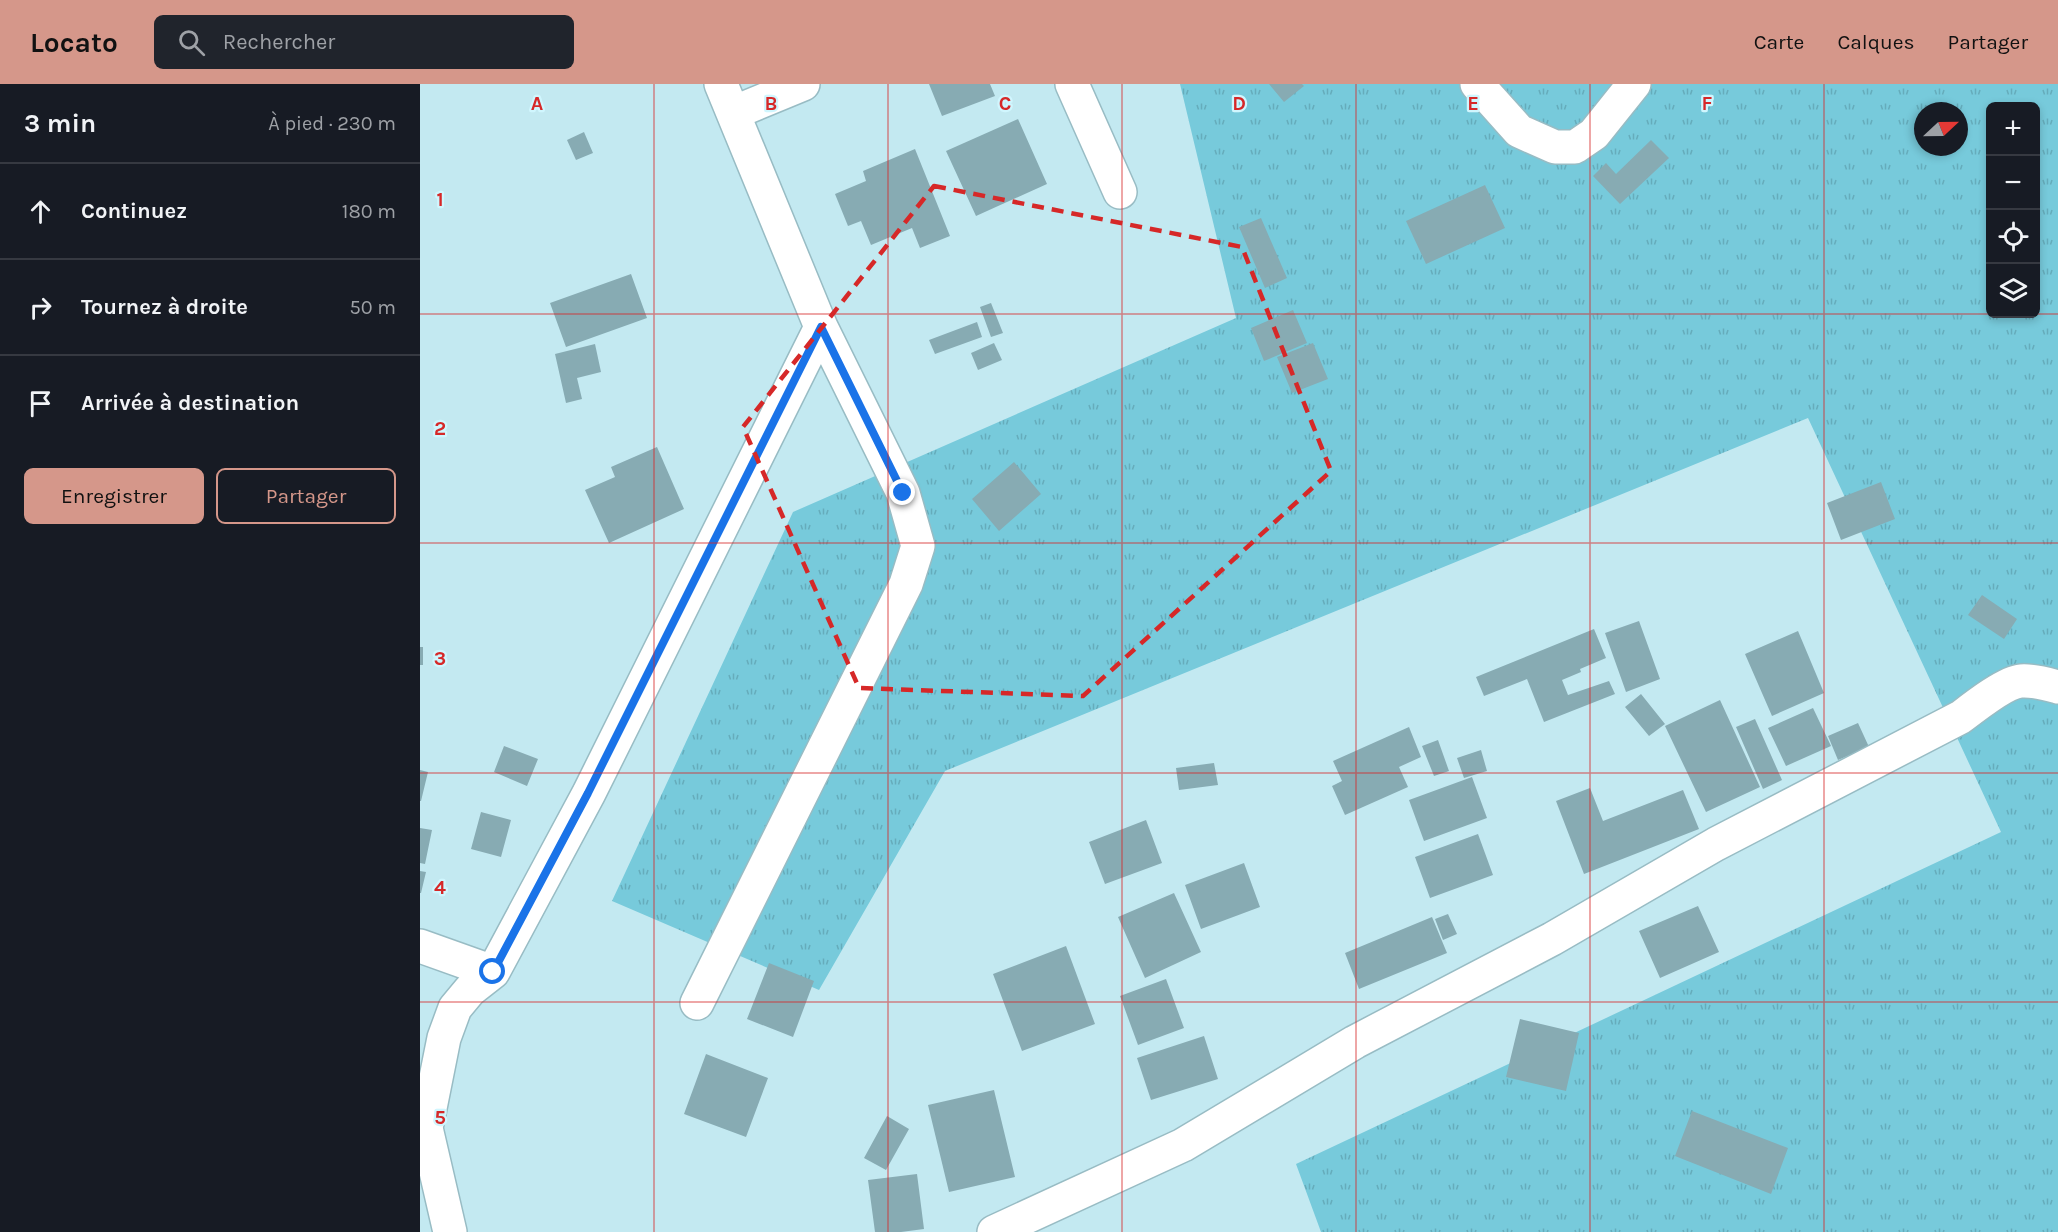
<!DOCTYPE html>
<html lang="fr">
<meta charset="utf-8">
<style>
:root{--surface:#171b24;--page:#20242c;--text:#f1f3f6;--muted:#9ea1a6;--line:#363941;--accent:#d5978a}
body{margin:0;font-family:Karla,sans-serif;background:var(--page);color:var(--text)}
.controls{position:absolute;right:18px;top:18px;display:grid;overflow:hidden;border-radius:9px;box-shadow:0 3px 9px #0003}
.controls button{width:54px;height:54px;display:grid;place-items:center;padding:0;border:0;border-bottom:2px solid var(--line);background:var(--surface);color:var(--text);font:30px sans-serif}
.compass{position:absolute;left:1494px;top:18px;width:54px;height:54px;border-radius:50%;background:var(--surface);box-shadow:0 3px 9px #0003;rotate:68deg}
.stop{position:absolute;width:18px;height:18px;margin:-14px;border:4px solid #1a73e8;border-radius:50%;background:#fff}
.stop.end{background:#1a73e8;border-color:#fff;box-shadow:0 2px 6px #0008}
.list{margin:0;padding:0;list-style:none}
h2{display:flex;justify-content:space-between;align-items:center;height:78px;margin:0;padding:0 24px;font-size:26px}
h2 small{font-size:20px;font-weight:400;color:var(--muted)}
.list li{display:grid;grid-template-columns:39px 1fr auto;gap:18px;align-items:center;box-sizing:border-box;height:96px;padding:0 24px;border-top:2px solid var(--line)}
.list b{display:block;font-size:22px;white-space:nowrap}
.list em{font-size:20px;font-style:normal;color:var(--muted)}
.actions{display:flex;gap:12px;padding:18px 24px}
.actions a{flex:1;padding:14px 0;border:2px solid var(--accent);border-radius:9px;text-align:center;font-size:21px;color:var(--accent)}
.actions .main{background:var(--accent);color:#111}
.icon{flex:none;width:33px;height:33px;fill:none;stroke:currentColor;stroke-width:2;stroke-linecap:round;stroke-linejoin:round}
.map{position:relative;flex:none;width:1638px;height:1148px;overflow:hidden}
header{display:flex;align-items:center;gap:36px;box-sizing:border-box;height:84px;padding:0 30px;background:var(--accent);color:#111}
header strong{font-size:28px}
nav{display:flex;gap:33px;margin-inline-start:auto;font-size:21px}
.search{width:420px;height:54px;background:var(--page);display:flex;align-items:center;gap:15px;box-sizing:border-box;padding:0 21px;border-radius:9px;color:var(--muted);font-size:22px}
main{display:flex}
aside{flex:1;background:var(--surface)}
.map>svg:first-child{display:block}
.grass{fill:url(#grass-tufts);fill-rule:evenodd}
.building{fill:#87abb3}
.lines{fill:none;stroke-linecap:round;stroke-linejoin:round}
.minor-casing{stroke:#98bcc4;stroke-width:36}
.minor{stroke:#fff;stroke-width:33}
.route{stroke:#1a73e8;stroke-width:8}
.marked{fill:none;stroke:#d62828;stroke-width:4.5;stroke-dasharray:12 8;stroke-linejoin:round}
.grid{fill:none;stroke:#d62828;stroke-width:1.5;stroke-opacity:0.55}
.grid-label{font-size:20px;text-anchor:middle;font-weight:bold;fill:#d62828;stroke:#d0f6fe;stroke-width:4.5;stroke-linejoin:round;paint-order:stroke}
</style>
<header>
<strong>Locato</strong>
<div class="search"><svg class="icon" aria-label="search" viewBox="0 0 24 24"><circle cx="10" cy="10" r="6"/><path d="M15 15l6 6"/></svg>Rechercher</div>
<nav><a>Carte</a><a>Calques</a><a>Partager</a></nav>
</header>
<main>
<aside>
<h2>3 min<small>À pied · 230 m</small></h2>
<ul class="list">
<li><svg class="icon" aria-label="ahead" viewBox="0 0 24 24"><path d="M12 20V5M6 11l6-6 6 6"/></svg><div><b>Continuez</b></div><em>180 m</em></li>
<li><svg class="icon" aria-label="right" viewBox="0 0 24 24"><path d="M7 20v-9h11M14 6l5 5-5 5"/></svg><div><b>Tournez à droite</b></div><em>50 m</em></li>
<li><svg class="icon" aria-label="arrive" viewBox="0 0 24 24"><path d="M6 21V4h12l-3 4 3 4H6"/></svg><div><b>Arrivée à destination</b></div></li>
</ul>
<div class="actions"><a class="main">Enregistrer</a><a>Partager</a></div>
</aside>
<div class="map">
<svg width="1638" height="1148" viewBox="0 0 1638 1148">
<defs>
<pattern id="grass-tufts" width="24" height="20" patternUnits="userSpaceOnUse" patternTransform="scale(1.5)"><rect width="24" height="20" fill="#77cadb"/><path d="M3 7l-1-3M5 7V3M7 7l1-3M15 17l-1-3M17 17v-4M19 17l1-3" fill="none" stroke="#65acbb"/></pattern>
</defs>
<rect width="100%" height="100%" fill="#c3e9f1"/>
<path class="grass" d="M 760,0 L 1638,0 L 1638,1148 L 901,1148 L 876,1080 L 1581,748 L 1388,334 L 525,687 L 399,906 L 192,817 L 373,428 L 816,234 ZM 1570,22 L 1616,22 L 1616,230 L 1570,230 ZM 1503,27 L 1539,27 L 1539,63 L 1503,63 Z"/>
<path class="building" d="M 509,0 L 570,0 L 575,12 L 522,32 Z
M 849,0 L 882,0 L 884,2 L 864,18 Z
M 598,35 L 627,100 L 556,132 L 526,67 Z
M 164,48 L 173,69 L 156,76 L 147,56 Z
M 1231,56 L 1249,74 L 1200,120 L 1173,92 L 1186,79 L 1196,90 Z
M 495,65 L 530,152 L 500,164 L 492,144 L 451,161 L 441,137 L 428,142 L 415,110 L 446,97 L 443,87 Z
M 1065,101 L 1085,144 L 1006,180 L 986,137 Z
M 841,134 L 867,194 L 845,204 L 819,143 Z
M 211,190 L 227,234 L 146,263 L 130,219 Z
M 571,219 L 583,249 L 571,253 L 560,223 Z
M 873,226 L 887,259 L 844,277 L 831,244 Z
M 557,238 L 562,253 L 515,270 L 509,256 Z
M 574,259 L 582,276 L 558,286 L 551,269 Z
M 893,259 L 908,295 L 872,309 L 857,273 Z
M 175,260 L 181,288 L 157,294 L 162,315 L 146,319 L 135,270 Z
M 237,363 L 264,425 L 189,459 L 165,406 L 195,393 L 191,383 Z
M 594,378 L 621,410 L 579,447 L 552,415 Z
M 1461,398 L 1475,435 L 1421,456 L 1407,419 Z
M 1562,511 L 1597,535 L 1584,555 L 1548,531 Z
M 1219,537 L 1240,595 L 1206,608 L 1185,549 Z
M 1174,545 L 1186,574 L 1160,585 L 1161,588 L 1142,596 L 1148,611 L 1189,597 L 1195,610 L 1124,638 L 1107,595 L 1064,612 L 1056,593 Z
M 1378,547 L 1404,609 L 1352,632 L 1325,570 Z
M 0,563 L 3,563 L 3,581 L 0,581 Z
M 1221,610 L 1245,640 L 1229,652 L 1205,623 Z
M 1300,616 L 1340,703 L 1286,728 L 1245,642 Z
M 1393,624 L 1411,662 L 1366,682 L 1348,644 Z
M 1335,635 L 1362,696 L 1343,705 L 1316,643 Z
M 1438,639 L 1449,663 L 1418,676 L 1408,652 Z
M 989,643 L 1001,673 L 979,683 L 988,703 L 925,731 L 912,702 L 922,697 L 913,677 Z
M 1018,656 L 1029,687 L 1014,692 L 1002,662 Z
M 84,662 L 118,675 L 107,702 L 74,688 Z
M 1061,666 L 1067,687 L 1044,694 L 1037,674 Z
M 794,679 L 798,701 L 759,706 L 756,684 Z
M 0,686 L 8,688 L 1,717 L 0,717 Z
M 1052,693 L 1067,734 L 1004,757 L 989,716 Z
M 1170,704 L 1183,737 L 1263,706 L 1279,745 L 1164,790 L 1136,717 Z
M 61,728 L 91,736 L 81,773 L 51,765 Z
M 726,736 L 742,779 L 685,800 L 669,758 Z
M 0,744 L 12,746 L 5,780 L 0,779 Z
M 1058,750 L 1073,791 L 1010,814 L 995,773 Z
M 824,779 L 840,823 L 781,845 L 765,801 Z
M 0,787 L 6,788 L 1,809 L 0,809 Z
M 754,809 L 781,868 L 725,894 L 698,833 Z
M 1278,822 L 1299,868 L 1240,894 L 1219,847 Z
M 1028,830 L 1037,850 L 1023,856 L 1015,835 Z
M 1012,833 L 1027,869 L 939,905 L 925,869 Z
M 646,862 L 675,940 L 602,967 L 573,890 Z
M 349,879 L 394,897 L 373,953 L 327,935 Z
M 746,895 L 764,944 L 718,961 L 700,912 Z
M 1100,935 L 1159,949 L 1146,1007 L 1086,993 Z
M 784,952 L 798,995 L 731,1016 L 717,974 Z
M 286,970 L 348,994 L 326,1053 L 264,1030 Z
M 574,1006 L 595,1093 L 529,1108 L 508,1021 Z
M 1272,1027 L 1368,1064 L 1351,1110 L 1255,1072 Z
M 467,1032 L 489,1045 L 466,1086 L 444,1074 Z
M 497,1090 L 504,1145 L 481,1148 L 455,1148 L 448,1096 Z"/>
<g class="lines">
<defs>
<path id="minor" d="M 652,0 L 700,108
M 1057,0 L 1099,47 L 1135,63 L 1155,63 L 1174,50 L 1214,0
M 313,29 L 383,0
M 0,862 L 73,888
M 277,919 L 486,500 L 498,462 L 483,409 L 401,243 L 301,0
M 30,1148 L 6,1044 L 24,954 L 35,924 L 50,906 L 73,888 L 169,709 L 401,243
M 574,1148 L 763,1061 L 935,958 L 1132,855 L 1296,760 L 1541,633 C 1554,623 1586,598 1601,597 C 1613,596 1627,600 1638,603"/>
</defs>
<use href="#minor" class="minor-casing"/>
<use href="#minor" class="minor"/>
</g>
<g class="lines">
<path class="route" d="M 73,888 L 168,709 L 401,243 L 483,409"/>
</g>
<path class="marked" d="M 514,102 L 822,163 L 911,387 L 663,612 L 439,604 L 323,343 Z"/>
<path class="grid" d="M 234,0 L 234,1148M 468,0 L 468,1148M 702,0 L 702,1148M 936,0 L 936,1148M 1170,0 L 1170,1148M 1404,0 L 1404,1148M 0,230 L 1638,230M 0,459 L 1638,459M 0,689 L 1638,689M 0,918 L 1638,918"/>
<g class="grid-label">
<text x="117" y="26">A</text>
<text x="351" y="26">B</text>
<text x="585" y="26">C</text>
<text x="819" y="26">D</text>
<text x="1053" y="26">E</text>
<text x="1287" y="26">F</text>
<text x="20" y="122">1</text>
<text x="20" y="351">2</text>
<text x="20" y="581">3</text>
<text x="20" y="810">4</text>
<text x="20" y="1040">5</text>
</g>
</svg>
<div class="controls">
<button>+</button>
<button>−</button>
<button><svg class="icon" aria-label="locate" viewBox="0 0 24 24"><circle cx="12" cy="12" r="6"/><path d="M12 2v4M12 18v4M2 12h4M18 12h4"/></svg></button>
<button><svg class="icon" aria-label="layers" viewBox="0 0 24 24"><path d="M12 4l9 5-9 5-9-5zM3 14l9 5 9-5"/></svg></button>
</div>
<svg class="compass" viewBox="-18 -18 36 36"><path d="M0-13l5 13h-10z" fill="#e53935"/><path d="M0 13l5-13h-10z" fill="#9ea1a6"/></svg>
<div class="stop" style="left:73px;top:888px"></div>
<div class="stop end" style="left:483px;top:409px"></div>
</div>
</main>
